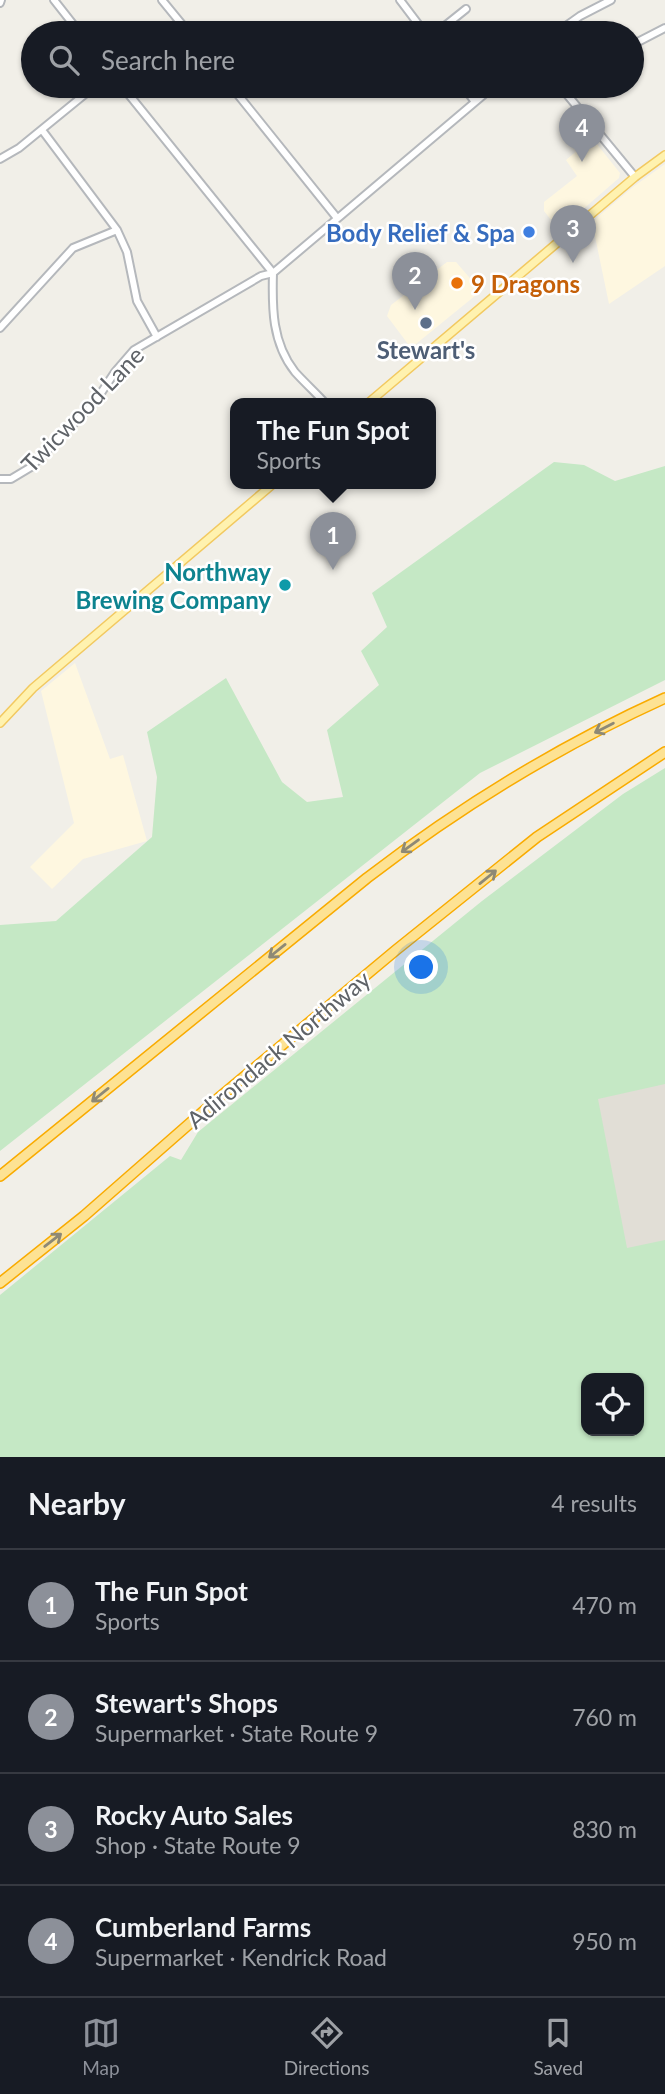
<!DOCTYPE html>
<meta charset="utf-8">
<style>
:root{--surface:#171b24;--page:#20242c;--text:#f1f3f6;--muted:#9ea1a6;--line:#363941;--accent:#8c9099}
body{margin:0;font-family:Lato,sans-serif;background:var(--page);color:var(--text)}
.controls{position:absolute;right:21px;bottom:21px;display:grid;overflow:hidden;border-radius:14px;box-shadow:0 2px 5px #0004}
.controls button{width:63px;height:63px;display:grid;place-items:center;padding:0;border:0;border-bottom:2px solid var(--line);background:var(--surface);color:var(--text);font:35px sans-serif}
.you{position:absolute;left:422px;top:968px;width:24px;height:24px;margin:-18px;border:5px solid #fff;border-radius:50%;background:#1a73e8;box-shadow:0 0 0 10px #1a73e833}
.badge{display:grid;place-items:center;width:46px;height:46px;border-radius:50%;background:var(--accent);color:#fff;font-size:23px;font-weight:700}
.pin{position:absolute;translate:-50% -58px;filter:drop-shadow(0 2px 4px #0008)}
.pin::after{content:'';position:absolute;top:37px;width:24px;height:21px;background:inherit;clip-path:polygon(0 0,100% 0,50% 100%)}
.popup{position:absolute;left:230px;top:398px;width:206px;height:91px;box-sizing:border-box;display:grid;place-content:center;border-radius:14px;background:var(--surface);filter:drop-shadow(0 2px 5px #0005);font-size:23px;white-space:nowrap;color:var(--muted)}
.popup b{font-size:26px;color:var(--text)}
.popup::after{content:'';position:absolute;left:50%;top:100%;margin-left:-14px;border:14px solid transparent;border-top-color:var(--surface)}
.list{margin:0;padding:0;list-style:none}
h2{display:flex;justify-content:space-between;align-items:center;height:91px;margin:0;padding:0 28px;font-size:30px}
h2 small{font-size:23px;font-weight:400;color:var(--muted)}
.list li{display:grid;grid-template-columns:46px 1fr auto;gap:21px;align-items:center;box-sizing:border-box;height:112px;padding:0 28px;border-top:2px solid var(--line)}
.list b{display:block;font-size:26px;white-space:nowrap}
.list p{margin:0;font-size:23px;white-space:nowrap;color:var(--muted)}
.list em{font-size:23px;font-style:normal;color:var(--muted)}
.icon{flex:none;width:38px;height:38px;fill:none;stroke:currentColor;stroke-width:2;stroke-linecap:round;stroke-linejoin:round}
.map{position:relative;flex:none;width:665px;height:1457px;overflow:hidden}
.search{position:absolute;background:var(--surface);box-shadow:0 2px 5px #0004;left:21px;right:21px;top:21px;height:77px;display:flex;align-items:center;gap:18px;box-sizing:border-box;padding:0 24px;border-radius:38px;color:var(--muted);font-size:26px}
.sheet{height:539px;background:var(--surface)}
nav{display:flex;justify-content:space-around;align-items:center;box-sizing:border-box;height:98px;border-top:2px solid var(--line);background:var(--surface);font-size:19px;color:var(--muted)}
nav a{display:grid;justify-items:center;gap:4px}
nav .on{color:var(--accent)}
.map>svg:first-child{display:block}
.commercial{fill:#fef7e0}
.education{fill:#e1ded6}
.green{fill:#c5e8c5;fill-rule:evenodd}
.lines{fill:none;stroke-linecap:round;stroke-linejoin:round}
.minor-casing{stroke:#b5b8bc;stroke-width:10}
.major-casing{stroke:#f2c960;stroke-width:10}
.highway-casing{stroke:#f9ab00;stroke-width:12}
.minor{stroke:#fff;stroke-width:6}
.major{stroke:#fff2af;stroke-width:7}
.highway{stroke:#fde293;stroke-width:9}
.oneway{stroke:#8e8975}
.shop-dot{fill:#3f7fe0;stroke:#fff;stroke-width:2.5}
.food-dot{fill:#e8710a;stroke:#fff;stroke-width:2.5}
.service-dot{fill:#5c6f8a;stroke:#fff;stroke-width:2.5}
.culture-dot{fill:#0f9aa8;stroke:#fff;stroke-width:2.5}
.labels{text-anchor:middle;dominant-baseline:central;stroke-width:5;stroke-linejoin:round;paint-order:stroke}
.shop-label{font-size:24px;font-weight:bold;fill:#366cbe;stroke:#fff;text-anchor:end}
.food-label{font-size:24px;font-weight:bold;fill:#c56008;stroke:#fff;text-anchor:start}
.service-label{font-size:24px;font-weight:bold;fill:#4e5e75;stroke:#fff}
.street-label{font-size:24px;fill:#5f6368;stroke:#fff}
.culture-label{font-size:24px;font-weight:bold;fill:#0d838f;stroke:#fff;text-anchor:end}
</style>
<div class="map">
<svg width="665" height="1457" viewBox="0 0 665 1457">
<rect width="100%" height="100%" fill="#f1efe8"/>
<path class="commercial" d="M 592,138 L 620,173 L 619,178 L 559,230 L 544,211 L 544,202 L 577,176 L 566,160 Z
M 665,164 L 665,266 L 609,304 L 592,222 L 633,187 Z
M 447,262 L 456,262 L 481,291 L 411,348 L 387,316 L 391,305 Z
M 75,663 L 110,759 L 123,755 L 147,841 L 83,859 L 52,889 L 30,867 L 74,823 L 41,691 Z"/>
<path class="education" d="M 665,1070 L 665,1256 L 620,1268 L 587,1088 Z"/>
<path class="green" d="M 554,462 L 584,465 L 615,481 L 665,466 L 665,680 L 480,773 L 0,1151 L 0,925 L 56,921 L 152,837 L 157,777 L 147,732 L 226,678 L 282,782 L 307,802 L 343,797 L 327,730 L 379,685 L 361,651 L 387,627 L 372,593 Z
M 665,768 L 665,1084 L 598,1099 L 627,1248 L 665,1240 L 665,1457 L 0,1457 L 0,1295 L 170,1156 L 181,1160 L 198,1132 L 482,901 L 623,794 ZM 586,1378 L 639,1378 L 639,1431 L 586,1431 Z"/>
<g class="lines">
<defs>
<path id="minor" d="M 54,0 L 80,33
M 162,0 L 189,33
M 400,0 L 425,33
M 0,3 L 1,0
M 436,33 L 466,9
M 556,33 L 580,16 L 611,0
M 632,45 L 665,28
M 231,86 L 337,218
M 463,86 L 475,102
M 560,86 L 635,177
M 567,94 L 577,86
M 42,130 L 117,230 L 127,252 L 137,301 L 157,337
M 0,159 L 19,148 L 95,86
M 0,328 L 73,248 L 117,230
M 326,404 C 316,393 305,383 295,372 C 272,343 272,308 273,273 L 494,86
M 0,479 L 11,479 L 31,467 L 95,402 L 115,372 L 134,350 L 261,276 L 273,273 L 122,86"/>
<path id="major" d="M 367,404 L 635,177 L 665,155
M 0,723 L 33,688 L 273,484"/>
<path id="highway" d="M 0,1176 L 367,878 C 460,807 559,746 665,698
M 0,1283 L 84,1216 L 221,1096 L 396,950 L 537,837 L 665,752"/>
</defs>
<use href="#minor" class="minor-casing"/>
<use href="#major" class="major-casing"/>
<use href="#highway" class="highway-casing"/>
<use href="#minor" class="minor"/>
<use href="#major" class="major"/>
<use href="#highway" class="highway"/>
</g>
<defs><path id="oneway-shaft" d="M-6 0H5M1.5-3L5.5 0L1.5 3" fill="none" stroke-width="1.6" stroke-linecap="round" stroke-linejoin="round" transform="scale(1.75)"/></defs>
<g class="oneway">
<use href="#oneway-shaft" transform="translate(604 728) rotate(153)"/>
<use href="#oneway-shaft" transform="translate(410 846) rotate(144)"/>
<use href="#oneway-shaft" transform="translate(488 877) rotate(-39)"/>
<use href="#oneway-shaft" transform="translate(277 951) rotate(141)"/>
<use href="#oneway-shaft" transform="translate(100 1095) rotate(141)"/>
<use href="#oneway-shaft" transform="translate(53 1240) rotate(-38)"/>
</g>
<circle class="shop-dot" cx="529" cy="232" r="7"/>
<circle class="food-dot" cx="457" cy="283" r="7"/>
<circle class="service-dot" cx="426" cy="323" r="7"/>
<circle class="culture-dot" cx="285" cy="585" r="7"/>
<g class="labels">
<g class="shop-label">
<text x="515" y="232">Body Relief &amp; Spa</text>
</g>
<g class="food-label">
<text x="471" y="283">9 Dragons</text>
</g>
<g class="service-label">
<text x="426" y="349">Stewart's</text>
</g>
<g class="street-label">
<text transform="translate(82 409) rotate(-46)">Twicwood Lane</text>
<text transform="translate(278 1049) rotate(-40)">Adirondack Northway</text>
</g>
<g class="culture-label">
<text x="271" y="571">Northway<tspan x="271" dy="28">Brewing Company</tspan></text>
</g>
</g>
</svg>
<div class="controls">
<button><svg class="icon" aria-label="locate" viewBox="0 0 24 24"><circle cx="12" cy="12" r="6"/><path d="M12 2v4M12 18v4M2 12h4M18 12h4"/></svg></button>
</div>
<div class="you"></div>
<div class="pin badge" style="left:333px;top:570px">1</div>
<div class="popup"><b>The Fun Spot</b>Sports</div>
<div class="pin badge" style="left:415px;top:310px">2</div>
<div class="pin badge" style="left:573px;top:263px">3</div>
<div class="pin badge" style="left:582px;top:162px">4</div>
<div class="search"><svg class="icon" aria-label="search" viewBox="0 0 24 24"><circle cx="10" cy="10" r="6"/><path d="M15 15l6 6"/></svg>Search here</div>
</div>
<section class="sheet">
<h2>Nearby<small>4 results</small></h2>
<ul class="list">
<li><span class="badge">1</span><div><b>The Fun Spot</b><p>Sports</p></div><em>470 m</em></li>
<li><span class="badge">2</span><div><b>Stewart's Shops</b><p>Supermarket · State Route 9</p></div><em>760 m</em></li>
<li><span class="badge">3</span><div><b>Rocky Auto Sales</b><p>Shop · State Route 9</p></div><em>830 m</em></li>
<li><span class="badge">4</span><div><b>Cumberland Farms</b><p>Supermarket · Kendrick Road</p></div><em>950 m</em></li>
</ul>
</section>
<nav>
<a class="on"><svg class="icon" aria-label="map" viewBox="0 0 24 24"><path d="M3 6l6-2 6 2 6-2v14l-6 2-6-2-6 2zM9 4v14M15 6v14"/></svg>Map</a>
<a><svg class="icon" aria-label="directions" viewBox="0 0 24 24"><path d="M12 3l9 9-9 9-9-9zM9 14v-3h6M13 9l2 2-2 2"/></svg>Directions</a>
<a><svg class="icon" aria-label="saved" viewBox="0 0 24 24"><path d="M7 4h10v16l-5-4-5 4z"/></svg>Saved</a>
</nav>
